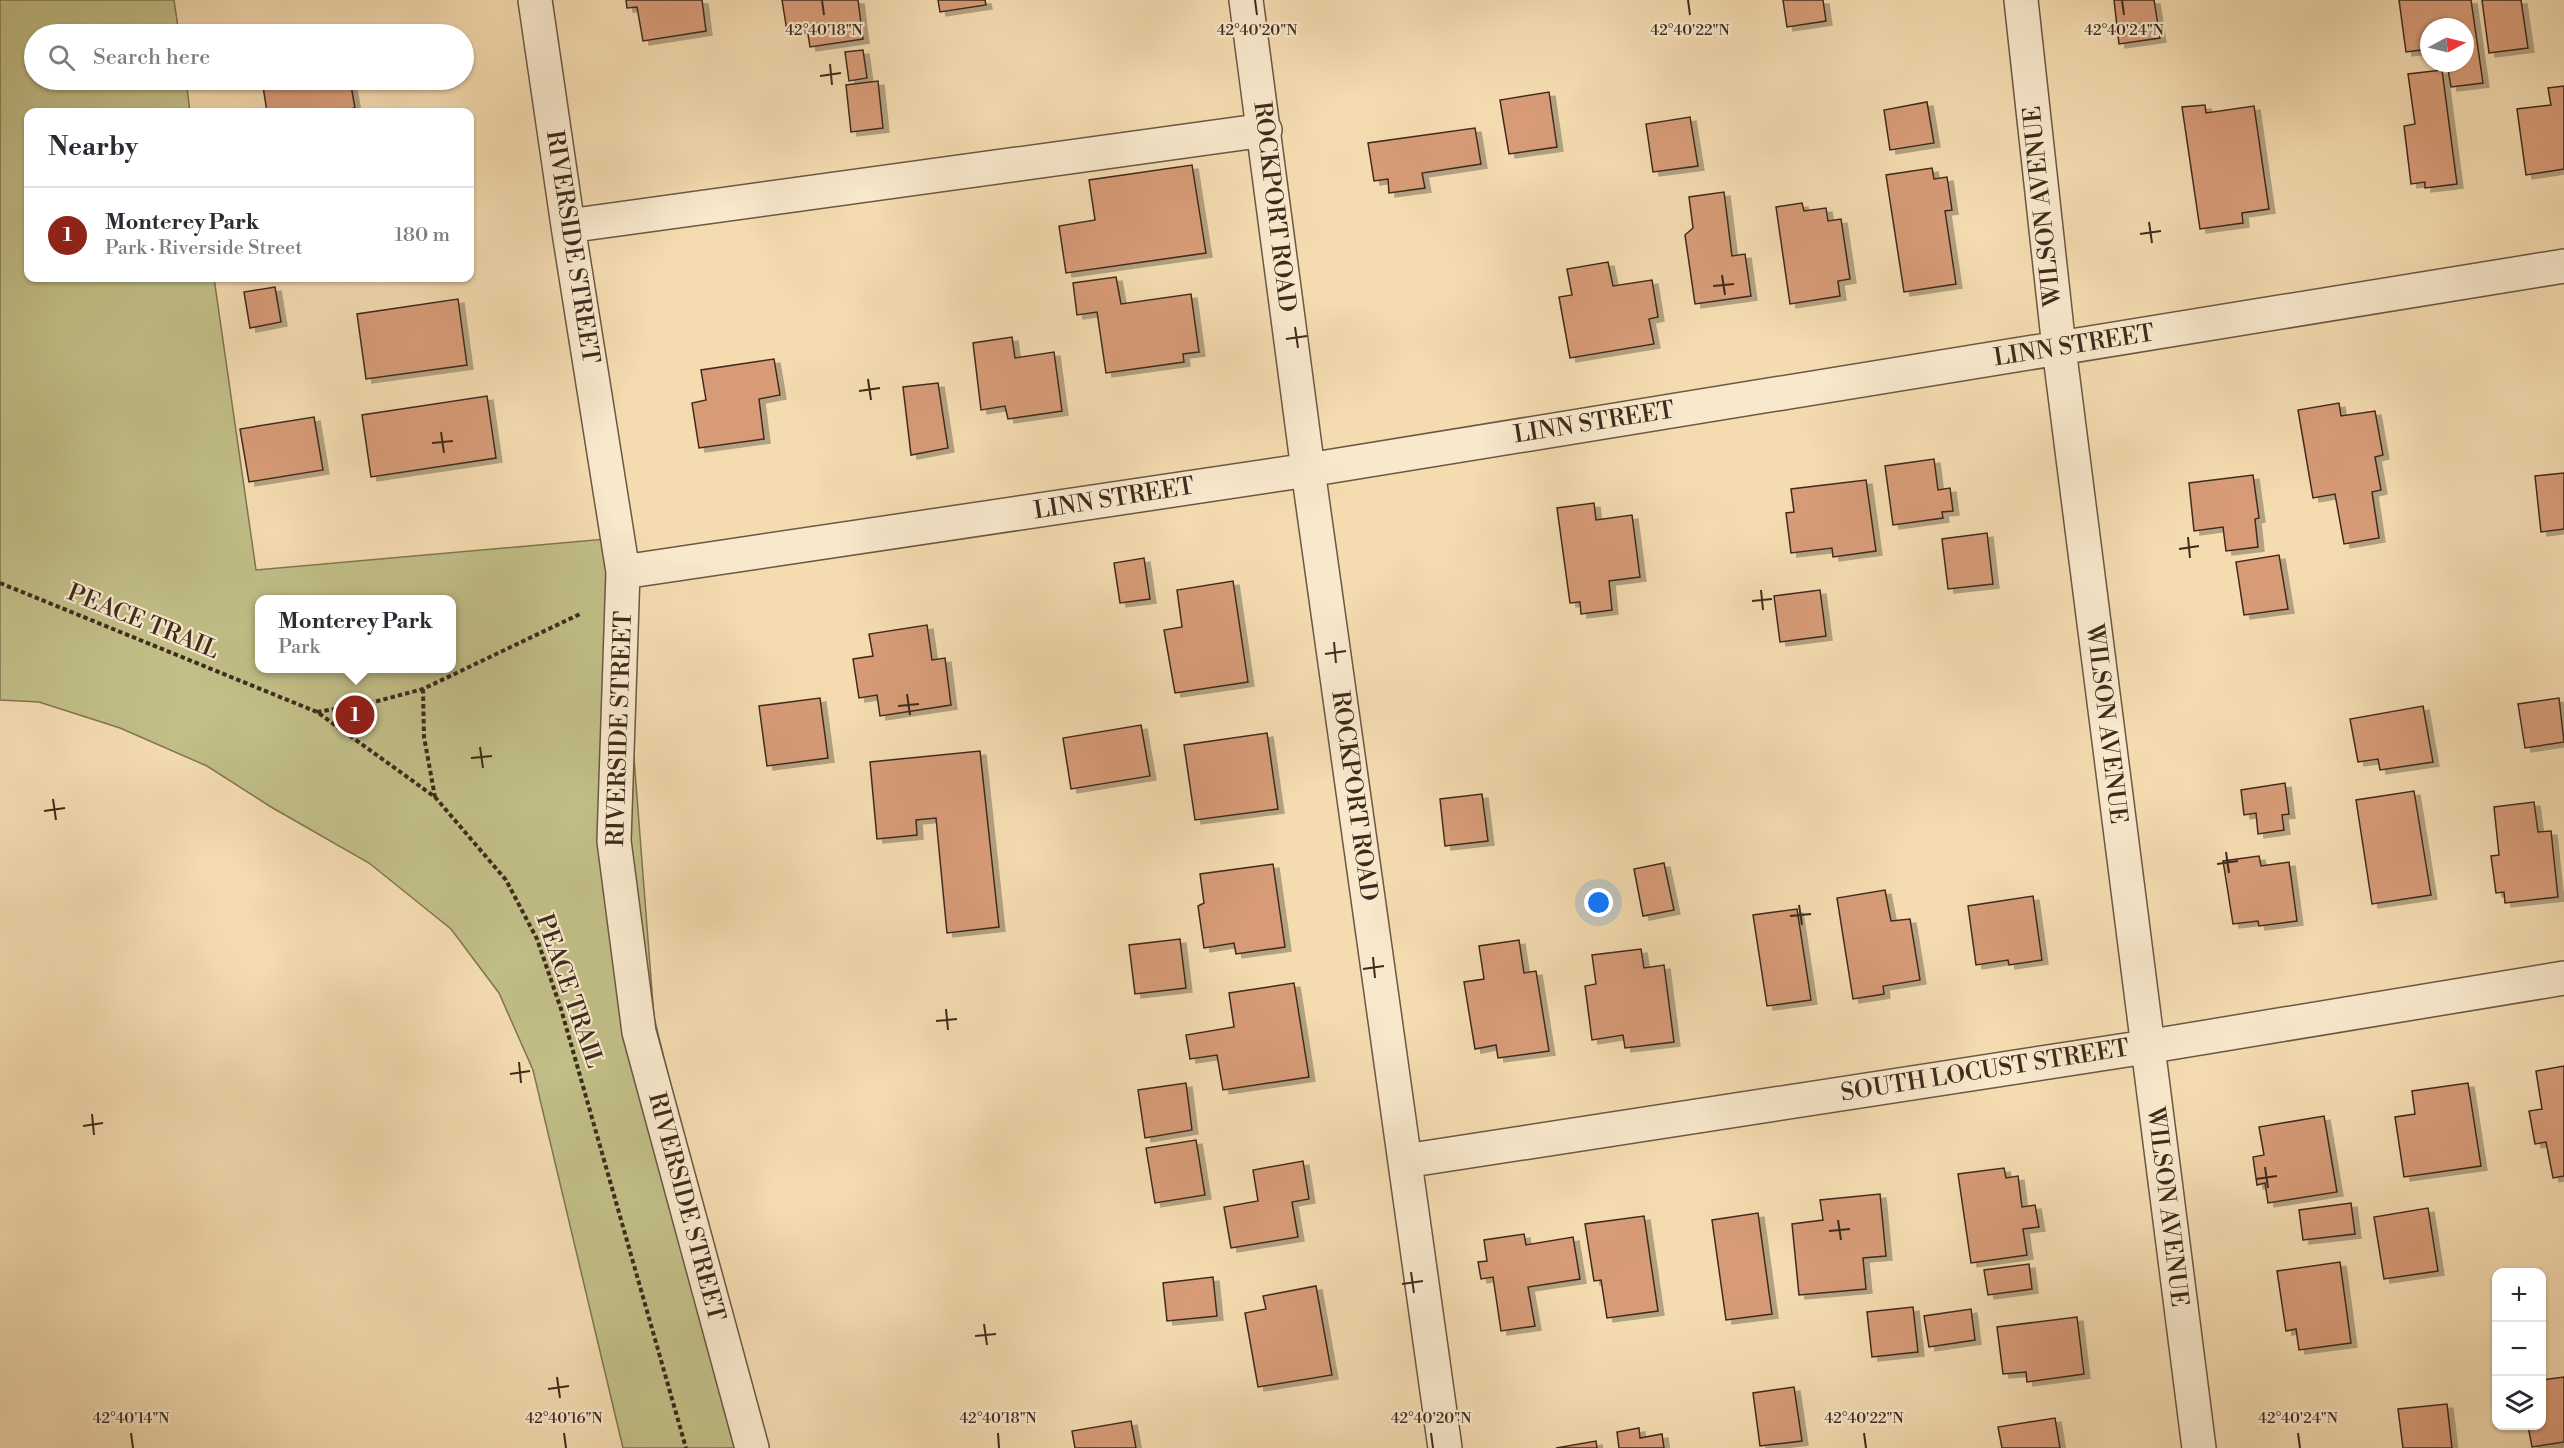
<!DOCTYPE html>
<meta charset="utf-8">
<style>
:root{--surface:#fff;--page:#f7f7f7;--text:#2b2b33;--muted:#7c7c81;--line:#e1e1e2;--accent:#8f2418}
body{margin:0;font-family:"Libre Bodoni",serif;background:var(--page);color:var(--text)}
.controls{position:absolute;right:18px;bottom:18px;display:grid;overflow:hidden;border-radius:12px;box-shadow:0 2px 4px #0004}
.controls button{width:54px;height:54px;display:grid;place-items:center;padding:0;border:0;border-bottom:2px solid var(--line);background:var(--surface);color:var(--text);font:30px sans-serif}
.compass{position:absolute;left:2420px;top:18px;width:54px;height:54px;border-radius:50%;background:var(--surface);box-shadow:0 2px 4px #0004;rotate:83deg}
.you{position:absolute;left:1599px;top:903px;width:21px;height:21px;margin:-15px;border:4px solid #fff;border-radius:50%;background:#1a73e8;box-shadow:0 0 0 9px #1a73e833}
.badge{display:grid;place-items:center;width:39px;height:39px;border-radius:50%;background:var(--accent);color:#fff;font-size:20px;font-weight:700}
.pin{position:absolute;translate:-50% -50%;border:3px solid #fff;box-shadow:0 2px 6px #0006}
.popup{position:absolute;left:255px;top:595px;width:201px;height:78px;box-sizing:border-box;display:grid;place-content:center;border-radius:12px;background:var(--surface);filter:drop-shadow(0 2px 4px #0005);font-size:20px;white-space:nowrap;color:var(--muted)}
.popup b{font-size:22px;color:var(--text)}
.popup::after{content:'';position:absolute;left:50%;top:100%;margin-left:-12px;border:12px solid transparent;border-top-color:var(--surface)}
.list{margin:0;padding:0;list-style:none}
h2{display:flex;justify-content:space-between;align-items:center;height:78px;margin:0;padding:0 24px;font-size:26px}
h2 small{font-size:20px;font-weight:400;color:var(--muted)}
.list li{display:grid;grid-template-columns:39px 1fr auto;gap:18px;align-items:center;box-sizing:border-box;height:96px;padding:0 24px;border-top:2px solid var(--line)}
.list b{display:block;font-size:22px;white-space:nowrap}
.list p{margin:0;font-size:20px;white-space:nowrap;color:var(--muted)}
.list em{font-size:20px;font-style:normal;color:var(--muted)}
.icon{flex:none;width:33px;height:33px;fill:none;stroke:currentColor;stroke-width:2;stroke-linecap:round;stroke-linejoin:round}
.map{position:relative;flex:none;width:2564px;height:1448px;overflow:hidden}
.search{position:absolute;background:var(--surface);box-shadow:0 2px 4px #0004;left:24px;top:24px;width:450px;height:66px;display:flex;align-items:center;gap:15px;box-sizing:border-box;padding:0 21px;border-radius:33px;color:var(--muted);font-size:22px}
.panel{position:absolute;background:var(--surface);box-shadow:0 2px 4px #0004;left:24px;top:108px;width:450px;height:174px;border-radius:12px}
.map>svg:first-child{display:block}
.green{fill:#c1be87;stroke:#807452;stroke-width:1.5;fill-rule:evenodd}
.building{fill:#d79b78;stroke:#3f2b1d;stroke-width:1.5;filter:url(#shadow)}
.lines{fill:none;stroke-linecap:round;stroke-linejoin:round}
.minor-casing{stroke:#6c5742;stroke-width:36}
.path{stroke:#3f2b1d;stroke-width:4;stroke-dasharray:4.5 3;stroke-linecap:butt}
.minor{stroke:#f8e8cc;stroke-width:33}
.ticks{fill:none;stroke:#3f2b1d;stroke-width:2}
.labels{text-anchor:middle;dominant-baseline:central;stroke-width:4.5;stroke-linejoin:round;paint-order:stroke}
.street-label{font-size:24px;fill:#3f2b1d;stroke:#f8e8cc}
.ticks-label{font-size:15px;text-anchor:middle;fill:#3f2b1d;stroke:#f8e8cc;stroke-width:4.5;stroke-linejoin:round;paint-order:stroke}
</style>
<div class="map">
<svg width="2564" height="1448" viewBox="0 0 2564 1448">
<defs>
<filter id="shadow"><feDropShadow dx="6" dy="4" stdDeviation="0" flood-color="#0004"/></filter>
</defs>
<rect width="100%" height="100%" fill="#f4dbb0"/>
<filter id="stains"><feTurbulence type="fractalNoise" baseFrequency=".00333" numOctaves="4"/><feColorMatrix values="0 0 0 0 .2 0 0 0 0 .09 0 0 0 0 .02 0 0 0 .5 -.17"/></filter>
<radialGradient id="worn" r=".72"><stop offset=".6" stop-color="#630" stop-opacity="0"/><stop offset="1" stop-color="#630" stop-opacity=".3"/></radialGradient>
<path class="green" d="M 0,0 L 174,0 L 179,34 L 34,34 L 34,80 L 186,80 L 190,112 L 28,112 L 28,278 L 214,278 L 256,570 L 617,538 L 654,1017 L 759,1448 L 623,1448 L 533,1070 L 499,993 L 451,929 L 369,863 L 271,807 L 207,766 L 120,728 L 39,702 L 0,700 ZM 259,600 L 451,600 L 451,668 L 259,668 Z"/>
<path class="building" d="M 626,0 L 702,0 L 706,31 L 643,41 L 637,7 L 627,8 Z
M 782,0 L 858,0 L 863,39 L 810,47 L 807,28 L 787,31 Z
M 938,0 L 985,0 L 986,5 L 940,12 Z
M 1783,0 L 1823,0 L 1826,21 L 1787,27 Z
M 2114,0 L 2154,0 L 2160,38 L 2119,44 Z
M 2399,0 L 2471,0 L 2483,83 L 2451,87 L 2447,63 L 2465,63 L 2465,27 L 2429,27 L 2429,49 L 2406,52 Z
M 2482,0 L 2521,0 L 2528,48 L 2489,53 Z
M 863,50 L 867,78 L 849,81 L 845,52 Z
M 2442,70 L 2457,184 L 2425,188 L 2425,182 L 2411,184 L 2404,126 L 2415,124 L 2408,74 Z
M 262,80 L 350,80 L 355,108 L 343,110 L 344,112 L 267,112 Z
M 878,81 L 883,128 L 851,132 L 846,85 Z
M 2564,86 L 2564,169 L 2526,175 L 2517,109 L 2551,105 L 2548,88 Z
M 1549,92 L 1557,147 L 1509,154 L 1500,100 Z
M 1927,102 L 1934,143 L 1890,150 L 1884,110 Z
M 2205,105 L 2206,113 L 2254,106 L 2269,209 L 2242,213 L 2243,223 L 2200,229 L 2182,107 Z
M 1690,117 L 1698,166 L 1653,172 L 1646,124 Z
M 1475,128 L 1481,164 L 1422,173 L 1425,188 L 1389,193 L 1388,179 L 1374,181 L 1368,143 Z
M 1192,165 L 1206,253 L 1066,273 L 1059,226 L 1095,220 L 1089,180 Z
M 1932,168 L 1934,179 L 1947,177 L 1952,210 L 1945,211 L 1956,284 L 1904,292 L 1886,175 Z
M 1724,192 L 1732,256 L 1745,254 L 1751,296 L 1695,304 L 1685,235 L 1693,228 L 1689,197 Z
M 1802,203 L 1804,211 L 1826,208 L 1828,221 L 1841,219 L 1850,279 L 1838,281 L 1840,296 L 1790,304 L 1776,207 Z
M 1608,262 L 1613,286 L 1652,280 L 1658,317 L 1649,319 L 1654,344 L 1570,358 L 1559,297 L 1572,295 L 1567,269 Z
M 1116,277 L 1121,304 L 1191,294 L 1199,352 L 1183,354 L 1184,362 L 1106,373 L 1097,312 L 1077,315 L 1073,283 Z
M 275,287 L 281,322 L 250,328 L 244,292 Z
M 458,299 L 467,365 L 366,379 L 357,314 Z
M 1012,337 L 1015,358 L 1054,352 L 1062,411 L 1008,419 L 1005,406 L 981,410 L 973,343 Z
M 774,359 L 780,395 L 759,399 L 764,439 L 699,448 L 692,403 L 706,400 L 701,370 Z
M 938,383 L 948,448 L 911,455 L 903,387 Z
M 487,396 L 496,458 L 371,477 L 362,415 Z
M 2339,403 L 2341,416 L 2375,411 L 2383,455 L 2375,457 L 2381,490 L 2372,492 L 2379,538 L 2344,544 L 2335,494 L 2313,498 L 2298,410 Z
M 314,417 L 323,470 L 249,482 L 240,429 Z
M 1934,459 L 1938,490 L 1950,488 L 1953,511 L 1942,512 L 1943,518 L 1893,525 L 1885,466 Z
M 2564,473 L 2564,529 L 2541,532 L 2535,476 Z
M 2253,475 L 2259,518 L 2255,519 L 2258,547 L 2226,551 L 2223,527 L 2194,531 L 2189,483 Z
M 1866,480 L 1876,551 L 1833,557 L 1832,548 L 1791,553 L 1786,513 L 1794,512 L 1791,489 Z
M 1594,503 L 1596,520 L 1632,515 L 1640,577 L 1609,581 L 1612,610 L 1581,614 L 1580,602 L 1570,603 L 1557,508 Z
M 1987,533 L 1993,584 L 1948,589 L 1942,539 Z
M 2279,555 L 2288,609 L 2244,615 L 2236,562 Z
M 1144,558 L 1150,599 L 1120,603 L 1114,563 Z
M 1233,581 L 1248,682 L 1175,693 L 1164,630 L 1182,627 L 1177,590 Z
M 1820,590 L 1826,636 L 1780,642 L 1774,596 Z
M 927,625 L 932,660 L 945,658 L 951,705 L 880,716 L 877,695 L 859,698 L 853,659 L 873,656 L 869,634 Z
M 820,698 L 828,758 L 767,766 L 759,706 Z
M 2559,698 L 2564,742 L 2525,748 L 2518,704 Z
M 2423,706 L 2433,762 L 2380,770 L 2378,759 L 2358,762 L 2350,719 Z
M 1141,725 L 1150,776 L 1071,789 L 1063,738 Z
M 1267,733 L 1278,809 L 1195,820 L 1184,745 Z
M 980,751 L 999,927 L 947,933 L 936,818 L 916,820 L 917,835 L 877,839 L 870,762 Z
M 2285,783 L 2289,814 L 2282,815 L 2284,830 L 2258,834 L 2256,813 L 2244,815 L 2241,790 Z
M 2414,791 L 2431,895 L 2372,904 L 2356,800 Z
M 1482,794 L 1488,841 L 1445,846 L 1440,799 Z
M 2534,802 L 2538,832 L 2551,831 L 2558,897 L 2505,903 L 2504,892 L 2496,893 L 2491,856 L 2499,855 L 2494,807 Z
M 2259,856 L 2261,866 L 2289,862 L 2297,921 L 2259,926 L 2258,921 L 2233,924 L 2223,861 Z
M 1664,863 L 1674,910 L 1643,916 L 1634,869 Z
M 1273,864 L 1285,947 L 1236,954 L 1234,943 L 1204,948 L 1198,906 L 1204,903 L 1200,874 Z
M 1885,890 L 1891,921 L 1910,919 L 1920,980 L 1883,986 L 1884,994 L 1853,999 L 1837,898 Z
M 2033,896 L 2042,960 L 2009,965 L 2008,960 L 1976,965 L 1968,906 Z
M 1797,909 L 1811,1000 L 1767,1006 L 1753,915 Z
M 1180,939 L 1186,988 L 1135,994 L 1129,945 Z
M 1519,940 L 1524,973 L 1536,971 L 1549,1051 L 1498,1058 L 1496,1045 L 1475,1049 L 1464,982 L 1484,979 L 1479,946 Z
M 1641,949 L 1644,968 L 1664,965 L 1674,1042 L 1625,1048 L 1623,1035 L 1592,1040 L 1585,986 L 1596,984 L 1592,955 Z
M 1294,983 L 1309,1077 L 1223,1090 L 1217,1055 L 1190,1059 L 1186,1035 L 1234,1027 L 1229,993 Z
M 2564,1066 L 2564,1176 L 2553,1178 L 2546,1142 L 2535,1144 L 2529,1111 L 2542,1109 L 2536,1071 Z
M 1186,1083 L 1192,1130 L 1145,1138 L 1138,1090 Z
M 2468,1083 L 2481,1166 L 2404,1177 L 2395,1117 L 2415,1114 L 2412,1091 Z
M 2324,1116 L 2337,1192 L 2268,1203 L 2265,1183 L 2257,1185 L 2253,1157 L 2264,1155 L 2259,1127 Z
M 1196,1140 L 1205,1195 L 1155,1203 L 1146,1148 Z
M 1303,1161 L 1309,1199 L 1292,1202 L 1298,1237 L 1231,1248 L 1224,1207 L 1258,1201 L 1253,1170 Z
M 2004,1168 L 2006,1178 L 2018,1176 L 2022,1207 L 2035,1205 L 2039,1227 L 2023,1229 L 2027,1255 L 1971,1263 L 1958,1174 Z
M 1880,1194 L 1886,1256 L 1863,1258 L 1866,1289 L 1799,1295 L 1792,1224 L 1823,1220 L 1820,1200 Z
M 2351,1203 L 2355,1234 L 2303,1240 L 2299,1210 Z
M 2428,1208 L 2438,1271 L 2384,1279 L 2374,1217 Z
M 1758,1213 L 1772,1314 L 1726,1320 L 1712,1220 Z
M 1644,1216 L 1658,1311 L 1607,1318 L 1601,1280 L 1594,1281 L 1585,1224 Z
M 1524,1234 L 1526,1245 L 1573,1237 L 1580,1279 L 1528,1287 L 1535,1326 L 1501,1331 L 1493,1277 L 1481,1279 L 1478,1262 L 1487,1261 L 1484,1240 Z
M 2340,1262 L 2351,1343 L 2299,1350 L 2296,1329 L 2286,1331 L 2277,1271 Z
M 2029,1264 L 2032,1289 L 1988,1295 L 1984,1270 Z
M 1213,1277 L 1217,1316 L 1167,1321 L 1163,1283 Z
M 1316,1286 L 1332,1375 L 1258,1387 L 1245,1313 L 1266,1309 L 1263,1296 Z
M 1913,1307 L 1918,1352 L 1872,1357 L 1867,1312 Z
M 1971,1309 L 1975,1340 L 1929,1347 L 1924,1316 Z
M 2077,1317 L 2084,1374 L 2027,1382 L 2026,1372 L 2003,1374 L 1997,1327 Z
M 2564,1377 L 2564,1442 L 2532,1447 L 2528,1426 L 2542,1426 L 2542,1380 Z
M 1794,1387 L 1802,1441 L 1760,1446 L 1753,1393 Z
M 2447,1404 L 2452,1448 L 2403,1448 L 2398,1409 Z
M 2055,1418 L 2060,1448 L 2002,1448 L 1998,1427 Z
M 1131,1421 L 1136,1448 L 1075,1448 L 1072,1431 Z
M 1639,1428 L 1640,1438 L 1662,1434 L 1664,1448 L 1619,1448 L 1617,1432 Z
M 1596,1441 L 1597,1448 L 1556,1448 Z"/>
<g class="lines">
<defs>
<path id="minor" d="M 535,0 L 568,226 L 623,572 L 614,841 L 639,1032 L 752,1448
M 1246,0 L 1308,470 L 1445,1448
M 2021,0 L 2059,348 L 2199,1448
M 568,226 L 1265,130
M 623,572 L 1308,470 L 2564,266
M 1405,1161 L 2146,1047 L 2564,978"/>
</defs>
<use href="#minor" class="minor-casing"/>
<path class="path" d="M 0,583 L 317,712 L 435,797 L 506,880 L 537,939 L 561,1009 L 686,1448
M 423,689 L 424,737 L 435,797
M 317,712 L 374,702 L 423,689 L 580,614"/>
<use href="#minor" class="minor"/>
</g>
<path class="ticks" d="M 822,0 L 824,15M 1255,0 L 1257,15M 1688,0 L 1690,15M 2122,0 L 2124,15M 830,64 L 832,85M 820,76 L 841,73M 2149,222 L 2152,243M 2140,234 L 2161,231M 1722,275 L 1725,295M 1713,286 L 1734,284M 1295,327 L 1298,348M 1286,339 L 1307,336M 868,379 L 871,400M 859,391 L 880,388M 441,432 L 444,453M 432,443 L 453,441M 2188,537 L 2190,558M 2179,549 L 2199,546M 1761,590 L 1763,610M 1752,601 L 1772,599M 1334,642 L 1336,663M 1325,654 L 1346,651M 907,694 L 910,715M 898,706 L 919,704M 480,747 L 483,768M 471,758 L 492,756M 53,799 L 56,820M 44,811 L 65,808M 2226,852 L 2229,873M 2217,864 L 2238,861M 1799,905 L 1802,925M 1790,916 L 1811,914M 1373,957 L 1375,978M 1363,969 L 1384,966M 946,1009 L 948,1030M 936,1021 L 957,1019M 519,1062 L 521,1083M 510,1074 L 530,1071M 92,1114 L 94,1135M 83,1126 L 103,1123M 2265,1167 L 2268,1188M 2256,1179 L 2277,1176M 1838,1220 L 1841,1240M 1829,1231 L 1850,1229M 1411,1272 L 1414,1293M 1402,1284 L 1423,1281M 984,1324 L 987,1345M 975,1336 L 996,1334M 557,1377 L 560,1398M 548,1389 L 569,1386M 131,1433 L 133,1448M 564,1433 L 566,1448M 998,1433 L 999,1448M 1431,1433 L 1433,1448M 1864,1433 L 1866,1448M 2298,1433 L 2300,1448"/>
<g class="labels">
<g class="street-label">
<text transform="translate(2043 206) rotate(-96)">WILSON AVENUE</text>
<text transform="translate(1274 207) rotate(83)">ROCKPORT ROAD</text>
<text transform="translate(572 247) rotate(81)">RIVERSIDE STREET</text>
<text transform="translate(2074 346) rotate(-9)">LINN STREET</text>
<text transform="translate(1594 423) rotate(-9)">LINN STREET</text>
<text transform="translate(1114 499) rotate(-9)">LINN STREET</text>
<text transform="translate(143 622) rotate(22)">PEACE TRAIL</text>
<text transform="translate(2106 724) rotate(83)">WILSON AVENUE</text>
<text transform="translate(620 729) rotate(-88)">RIVERSIDE STREET</text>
<text transform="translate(1354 796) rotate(82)">ROCKPORT ROAD</text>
<text transform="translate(569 991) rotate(71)">PEACE TRAIL</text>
<text transform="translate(1985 1071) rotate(-9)">SOUTH LOCUST STREET</text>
<text transform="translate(686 1207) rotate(75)">RIVERSIDE STREET</text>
<text transform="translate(2167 1207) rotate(83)">WILSON AVENUE</text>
</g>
</g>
<g class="ticks-label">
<text x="824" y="35">42°40'18"N</text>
<text x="1257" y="35">42°40'20"N</text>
<text x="1690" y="35">42°40'22"N</text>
<text x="2124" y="35">42°40'24"N</text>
<text x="131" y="1423">42°40'14"N</text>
<text x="564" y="1423">42°40'16"N</text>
<text x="998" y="1423">42°40'18"N</text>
<text x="1431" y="1423">42°40'20"N</text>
<text x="1864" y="1423">42°40'22"N</text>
<text x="2298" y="1423">42°40'24"N</text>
</g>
<rect width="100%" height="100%" filter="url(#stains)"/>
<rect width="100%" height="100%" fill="url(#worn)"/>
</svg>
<div class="controls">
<button>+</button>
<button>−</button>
<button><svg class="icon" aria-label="layers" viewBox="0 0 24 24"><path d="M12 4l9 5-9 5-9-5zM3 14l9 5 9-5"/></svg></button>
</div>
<svg class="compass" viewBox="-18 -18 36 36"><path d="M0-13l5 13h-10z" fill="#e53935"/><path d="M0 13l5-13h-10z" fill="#7c7c81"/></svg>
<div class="you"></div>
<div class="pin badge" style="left:355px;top:715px">1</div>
<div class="popup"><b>Monterey Park</b>Park</div>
<div class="search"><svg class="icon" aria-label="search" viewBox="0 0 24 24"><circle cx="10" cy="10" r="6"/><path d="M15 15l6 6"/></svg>Search here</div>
<section class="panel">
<h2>Nearby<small></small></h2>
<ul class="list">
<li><span class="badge">1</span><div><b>Monterey Park</b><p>Park · Riverside Street</p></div><em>180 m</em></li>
</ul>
</section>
</div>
